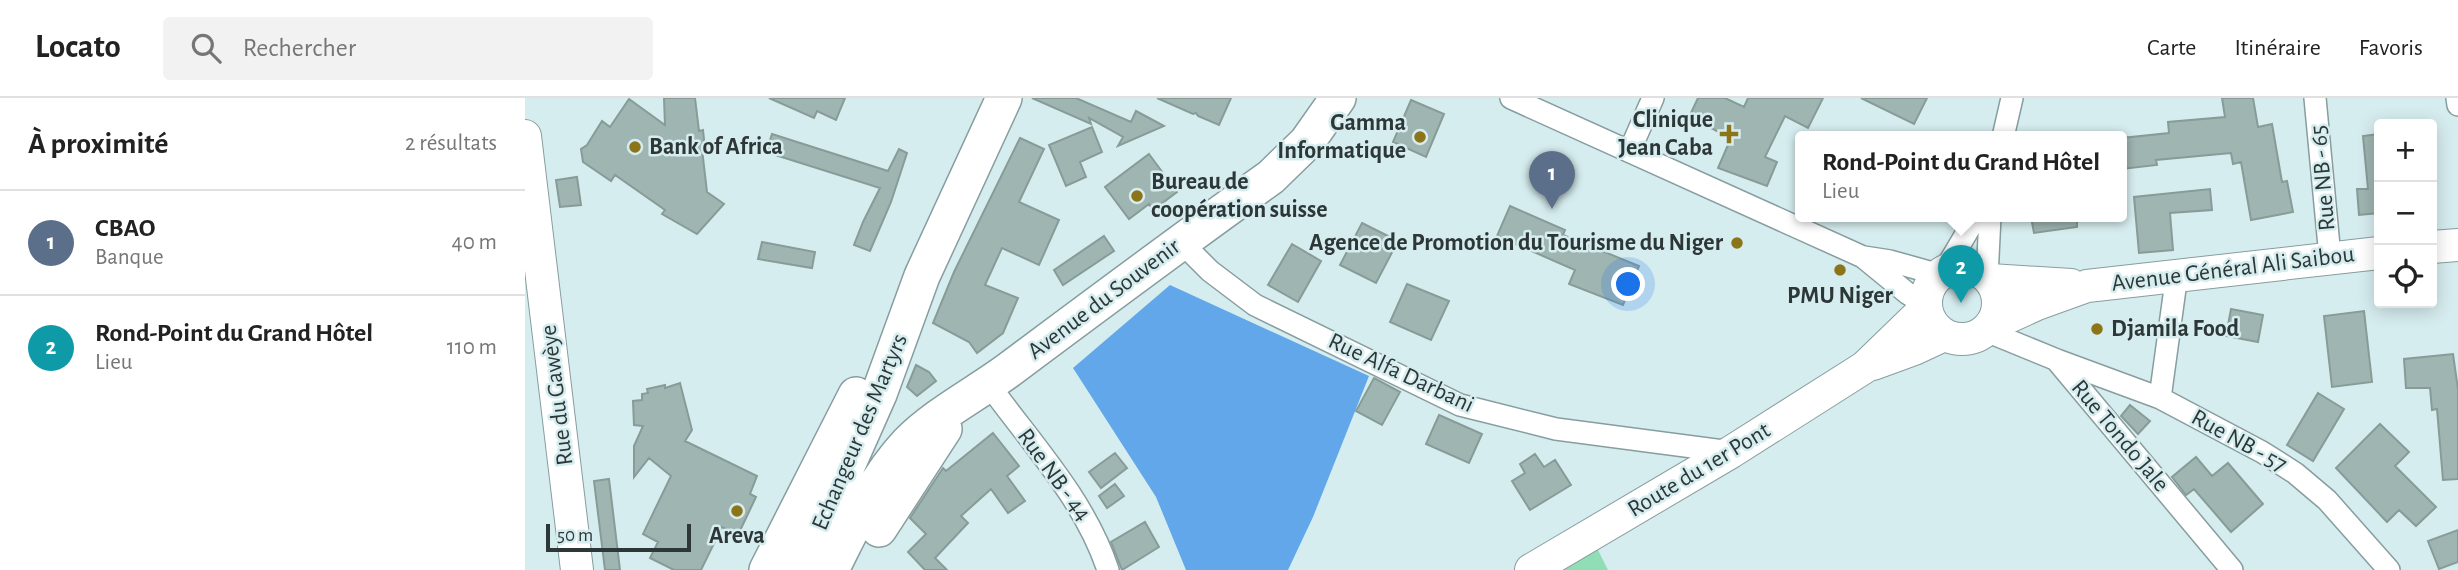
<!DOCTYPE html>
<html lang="fr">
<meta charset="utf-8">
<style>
:root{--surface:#fff;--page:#f2f2f2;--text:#222;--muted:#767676;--line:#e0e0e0;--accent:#d93025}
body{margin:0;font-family:"Alegreya Sans",sans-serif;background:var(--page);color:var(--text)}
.controls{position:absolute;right:21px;top:21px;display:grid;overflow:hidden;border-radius:7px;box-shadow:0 4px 18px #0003}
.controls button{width:63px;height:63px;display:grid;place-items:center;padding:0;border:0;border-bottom:2px solid var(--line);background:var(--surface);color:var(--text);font:35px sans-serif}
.scale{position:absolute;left:21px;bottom:18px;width:145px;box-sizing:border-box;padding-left:7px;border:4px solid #2e3738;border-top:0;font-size:19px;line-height:24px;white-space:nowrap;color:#2e3738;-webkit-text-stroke:5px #d6edef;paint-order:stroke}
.you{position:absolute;left:1104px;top:187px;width:24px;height:24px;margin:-18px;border:5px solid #fff;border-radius:50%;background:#1a73e8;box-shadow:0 0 0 10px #1a73e833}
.badge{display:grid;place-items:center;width:46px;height:46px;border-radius:50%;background:var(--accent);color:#fff;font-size:23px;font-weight:700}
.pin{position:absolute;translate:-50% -58px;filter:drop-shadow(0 2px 4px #0008)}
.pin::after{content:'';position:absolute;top:37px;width:24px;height:21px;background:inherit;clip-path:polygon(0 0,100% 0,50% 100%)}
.popup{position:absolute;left:1270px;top:33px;width:332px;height:91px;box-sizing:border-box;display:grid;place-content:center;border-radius:7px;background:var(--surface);filter:drop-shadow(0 2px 5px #0005);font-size:23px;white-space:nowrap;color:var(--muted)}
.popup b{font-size:26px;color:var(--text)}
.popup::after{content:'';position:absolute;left:50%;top:100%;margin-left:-14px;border:14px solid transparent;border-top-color:var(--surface)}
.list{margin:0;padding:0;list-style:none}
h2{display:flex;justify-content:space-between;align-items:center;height:91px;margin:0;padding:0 28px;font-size:30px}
h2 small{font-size:23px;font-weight:400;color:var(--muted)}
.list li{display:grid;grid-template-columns:46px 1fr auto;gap:21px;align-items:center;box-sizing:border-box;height:105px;padding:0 28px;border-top:2px solid var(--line)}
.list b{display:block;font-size:26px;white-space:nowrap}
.list p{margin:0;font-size:23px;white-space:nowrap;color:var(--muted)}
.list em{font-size:23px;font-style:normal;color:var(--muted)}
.icon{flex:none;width:38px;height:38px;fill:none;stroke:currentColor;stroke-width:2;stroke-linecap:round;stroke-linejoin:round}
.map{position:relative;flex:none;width:1933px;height:472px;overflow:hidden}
header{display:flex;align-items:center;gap:42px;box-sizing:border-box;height:98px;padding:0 35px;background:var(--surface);border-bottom:2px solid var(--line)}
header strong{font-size:33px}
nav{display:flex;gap:38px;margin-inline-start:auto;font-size:24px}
.search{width:490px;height:63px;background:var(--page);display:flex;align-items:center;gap:18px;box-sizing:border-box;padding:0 24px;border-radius:7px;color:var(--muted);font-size:26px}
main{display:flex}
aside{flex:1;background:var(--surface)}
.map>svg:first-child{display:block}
.green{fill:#91ddb5}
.water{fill:#62a7e9}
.building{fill:#9fb5b1;stroke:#879c98;stroke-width:2}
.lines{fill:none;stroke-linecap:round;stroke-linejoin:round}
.street-casing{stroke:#879d9f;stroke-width:24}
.secondary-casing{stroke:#879d9f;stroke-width:34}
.primary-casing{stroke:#879d9f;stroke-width:38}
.street{stroke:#fff;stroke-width:21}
.secondary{stroke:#fff;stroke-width:32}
.primary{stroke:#fff;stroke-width:35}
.poi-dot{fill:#8b7518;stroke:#d6edef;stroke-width:2.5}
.labels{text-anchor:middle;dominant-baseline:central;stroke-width:5;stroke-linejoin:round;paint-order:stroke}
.poi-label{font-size:24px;font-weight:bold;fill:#2e3738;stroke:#d6edef;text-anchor:end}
.street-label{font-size:24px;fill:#2e3738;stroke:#d6edef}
</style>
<header>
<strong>Locato</strong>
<div class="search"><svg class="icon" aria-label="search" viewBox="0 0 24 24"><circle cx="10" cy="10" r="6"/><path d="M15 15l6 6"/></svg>Rechercher</div>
<nav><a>Carte</a><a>Itinéraire</a><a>Favoris</a></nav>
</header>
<main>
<aside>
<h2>À proximité<small>2 résultats</small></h2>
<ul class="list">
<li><span class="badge" style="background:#5c6f8a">1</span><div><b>CBAO</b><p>Banque</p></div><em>40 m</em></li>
<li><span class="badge" style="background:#0f9aa8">2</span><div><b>Rond-Point du Grand Hôtel</b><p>Lieu</p></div><em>110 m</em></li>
</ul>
</aside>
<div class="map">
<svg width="1933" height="472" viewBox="0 0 1933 472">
<rect width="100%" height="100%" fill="#d6edef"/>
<path class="green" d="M 1072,450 L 1083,472 L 1037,472 Z"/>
<path class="water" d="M 645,187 L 844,278 L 788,419 L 763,472 L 661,472 L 631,399 L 548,270 Z"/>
<path class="building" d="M 139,0 L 170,0 L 174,33 L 178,32 L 180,51 L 177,51 L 182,94 L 199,106 L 172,136 L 137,116 L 140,112 L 90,77 L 86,83 L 58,64 L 56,51 L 62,47 L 77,23 L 85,29 L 104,1 L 140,27 Z
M 244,0 L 320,0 L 311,22 L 292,13 L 289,20 Z
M 507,0 L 551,0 L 606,24 L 611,13 L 639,28 L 593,48 L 598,39 L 564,20 L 566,26 Z
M 632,0 L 706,0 L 694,27 L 673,18 L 671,15 L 668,16 Z
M 1173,0 L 1200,0 L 1219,9 L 1223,0 L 1298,0 L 1283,30 L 1260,18 L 1240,59 L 1252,64 L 1242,88 L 1193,70 L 1206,40 L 1164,19 Z
M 1336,0 L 1402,0 L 1389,26 Z
M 1697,0 L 1728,0 L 1733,29 L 1747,26 L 1757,84 L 1762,83 L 1768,114 L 1726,122 L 1716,64 L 1708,66 L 1706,55 L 1631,62 L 1632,67 L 1597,71 L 1597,40 L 1644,35 L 1643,24 L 1700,19 Z
M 886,2 L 919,16 L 901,59 L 868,44 Z
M 567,29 L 577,54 L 555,64 L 561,79 L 541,88 L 524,47 Z
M 247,36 L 363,73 L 374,51 L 382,55 L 366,104 L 345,153 L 329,147 L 338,124 L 355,90 L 241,54 Z
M 1854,36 L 1854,115 L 1834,117 L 1832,91 L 1843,91 L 1838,38 Z
M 495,40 L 519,51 L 494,104 L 534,122 L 514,167 L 477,150 L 460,187 L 493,200 L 478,235 L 452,255 L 444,244 L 408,225 L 429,174 Z
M 624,56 L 652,94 L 628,112 L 624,106 L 604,121 L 580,89 Z
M 52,79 L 56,107 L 35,109 L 31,82 Z
M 1685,91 L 1687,112 L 1645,115 L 1648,152 L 1614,155 L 1609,99 Z
M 985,108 L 1040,132 L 1038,137 L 1114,168 L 1098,207 L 1044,186 L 1050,172 L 972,138 Z
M 1506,119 L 1552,119 L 1552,129 L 1509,135 Z
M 837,125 L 873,143 L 851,185 L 815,167 Z
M 579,138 L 589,153 L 538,187 L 529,172 Z
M 237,144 L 290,154 L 287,170 L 233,161 Z
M 767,146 L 796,163 L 773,204 L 743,187 Z
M 882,186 L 924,203 L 906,242 L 865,224 Z
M 1706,211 L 1738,217 L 1733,244 L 1701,238 Z
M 1839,213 L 1847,284 L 1807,289 L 1799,218 Z
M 1928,256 L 1933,291 L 1933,381 L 1918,382 L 1912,311 L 1907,312 L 1905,290 L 1881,290 L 1879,261 Z
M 391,267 L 404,274 L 411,283 L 392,298 L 382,289 Z
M 849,280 L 875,294 L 857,327 L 831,313 Z
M 155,285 L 167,332 L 160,343 L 232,378 L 225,396 L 231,399 L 213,437 L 197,429 L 176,472 L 149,472 L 125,460 L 133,444 L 118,436 L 146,378 L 124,360 L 109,379 L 109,348 L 118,328 L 109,327 L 108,303 L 117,302 L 117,296 L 123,295 L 122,291 L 140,287 L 140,290 Z
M 1793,295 L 1819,311 L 1788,363 L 1762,347 Z
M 1605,307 L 1625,323 L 1613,336 L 1596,318 Z
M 914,317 L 957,336 L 944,365 L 901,346 Z
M 1855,326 L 1884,354 L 1870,368 L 1911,409 L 1891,428 L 1874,412 L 1862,424 L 1811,370 Z
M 468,335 L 494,368 L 482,378 L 500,403 L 483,415 L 466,391 L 436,418 L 443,425 L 410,460 L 422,472 L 400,472 L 383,454 L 401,436 L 385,420 L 418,370 L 421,373 Z
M 590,355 L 602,370 L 576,390 L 564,374 Z
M 1010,356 L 1019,369 L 1030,362 L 1046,387 L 1005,412 L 987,383 L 1000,375 L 995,366 Z
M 1671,359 L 1687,378 L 1703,365 L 1738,406 L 1706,434 L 1669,391 L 1661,397 L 1647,379 Z
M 84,381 L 95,472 L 80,472 L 69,383 Z
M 590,386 L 599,398 L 582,410 L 574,398 Z
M 620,424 L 634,449 L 597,472 L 586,444 Z
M 1933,432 L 1933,464 L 1914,471 L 1903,443 Z"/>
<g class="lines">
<defs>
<path id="street" d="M 986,0 L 1338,159 L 1382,195 L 1401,207
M 1790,0 L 1805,159
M 1932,0 L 1933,7
M 1478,39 L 1487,0
M 1105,52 L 1128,0
M 656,144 L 685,173 L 730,207 L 935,307 L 1031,331 L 1206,354
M 1339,159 L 1365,163 L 1415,177
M 1418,175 L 1451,119
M 1462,179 L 1465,119
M 1461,233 L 1532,262 L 1635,300 L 1737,354 L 1770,375 L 1802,402 L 1864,472
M 1533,264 L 1707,472
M 464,287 C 507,346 560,402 583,472
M 1635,300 L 1652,176"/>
<path id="secondary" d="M 0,38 L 52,472
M 1907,149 L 1933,147
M1401 205a36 36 0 1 1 72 0a36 36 0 1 1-72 0Z
M 1465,182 L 1546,187
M 1466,227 L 1512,206 L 1562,188 L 1854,155
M 1348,266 L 1389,251 L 1419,237
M 1006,472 L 1206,354 L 1340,269 L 1401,210"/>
<path id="primary" d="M 354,431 L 419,331
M 242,472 L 331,297
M 276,472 L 354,296 L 397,178 L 479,0
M 306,472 C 327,430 350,380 383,345 C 410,317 453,295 485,271 C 572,206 658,142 746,79 L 782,44 L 813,0"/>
</defs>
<use href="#street" class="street-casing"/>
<use href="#secondary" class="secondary-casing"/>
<use href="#primary" class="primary-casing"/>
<use href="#street" class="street"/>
<use href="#secondary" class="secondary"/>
<use href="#primary" class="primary"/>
</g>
<g class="poi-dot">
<path d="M1200.5 25.5h7v7h7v7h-7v7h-7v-7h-7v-7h7z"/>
<circle cx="895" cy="39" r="7"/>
<circle cx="110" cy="49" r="7"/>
<circle cx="612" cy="98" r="7"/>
<circle cx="1212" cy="145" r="7"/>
<circle cx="1315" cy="172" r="7"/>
<circle cx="1572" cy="231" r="7"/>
<circle cx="212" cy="413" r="7"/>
</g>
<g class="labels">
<g class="poi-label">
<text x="1188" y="22">Clinique<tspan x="1188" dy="28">Jean Caba</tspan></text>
<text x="881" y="25">Gamma<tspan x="881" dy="28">Informatique</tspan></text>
<text x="124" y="49" text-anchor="start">Bank of Africa</text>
<text x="626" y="84" text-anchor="start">Bureau de<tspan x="626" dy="28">coopération suisse</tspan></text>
<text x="1198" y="145">Agence de Promotion du Tourisme du Niger</text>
<text x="1315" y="198" text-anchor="middle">PMU Niger</text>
<text x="1586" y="231" text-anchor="start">Djamila Food</text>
<text x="212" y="438" text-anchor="middle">Areva</text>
</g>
<g class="street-label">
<text transform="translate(1798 80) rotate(-95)">Rue NB - 65</text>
<text transform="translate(1708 171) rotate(-7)">Avenue Général Ali Saibou</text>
<text transform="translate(579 201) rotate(-37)">Avenue du Souvenir</text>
<text transform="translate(876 275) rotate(25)">Rue Alfa Darbani</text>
<text transform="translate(32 297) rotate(-97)">Rue du Gawèye</text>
<text transform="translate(335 334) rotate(-67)">Echangeur des Martyrs</text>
<text transform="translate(1595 338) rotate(50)">Rue Tondo Jale</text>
<text transform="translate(1714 343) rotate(29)">Rue NB - 57</text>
<text transform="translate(1174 372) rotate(-31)">Route du 1er Pont</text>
<text transform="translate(529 377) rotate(54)">Rue NB - 44</text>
</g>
</g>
</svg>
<div class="controls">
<button>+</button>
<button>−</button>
<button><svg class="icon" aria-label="locate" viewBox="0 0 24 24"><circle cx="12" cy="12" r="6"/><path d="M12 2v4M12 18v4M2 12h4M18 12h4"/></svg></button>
</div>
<div class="scale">50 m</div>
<div class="you"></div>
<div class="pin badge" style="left:1027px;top:111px;background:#5c6f8a">1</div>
<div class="pin badge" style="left:1436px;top:205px;background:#0f9aa8">2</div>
<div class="popup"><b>Rond-Point du Grand Hôtel</b>Lieu</div>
</div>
</main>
